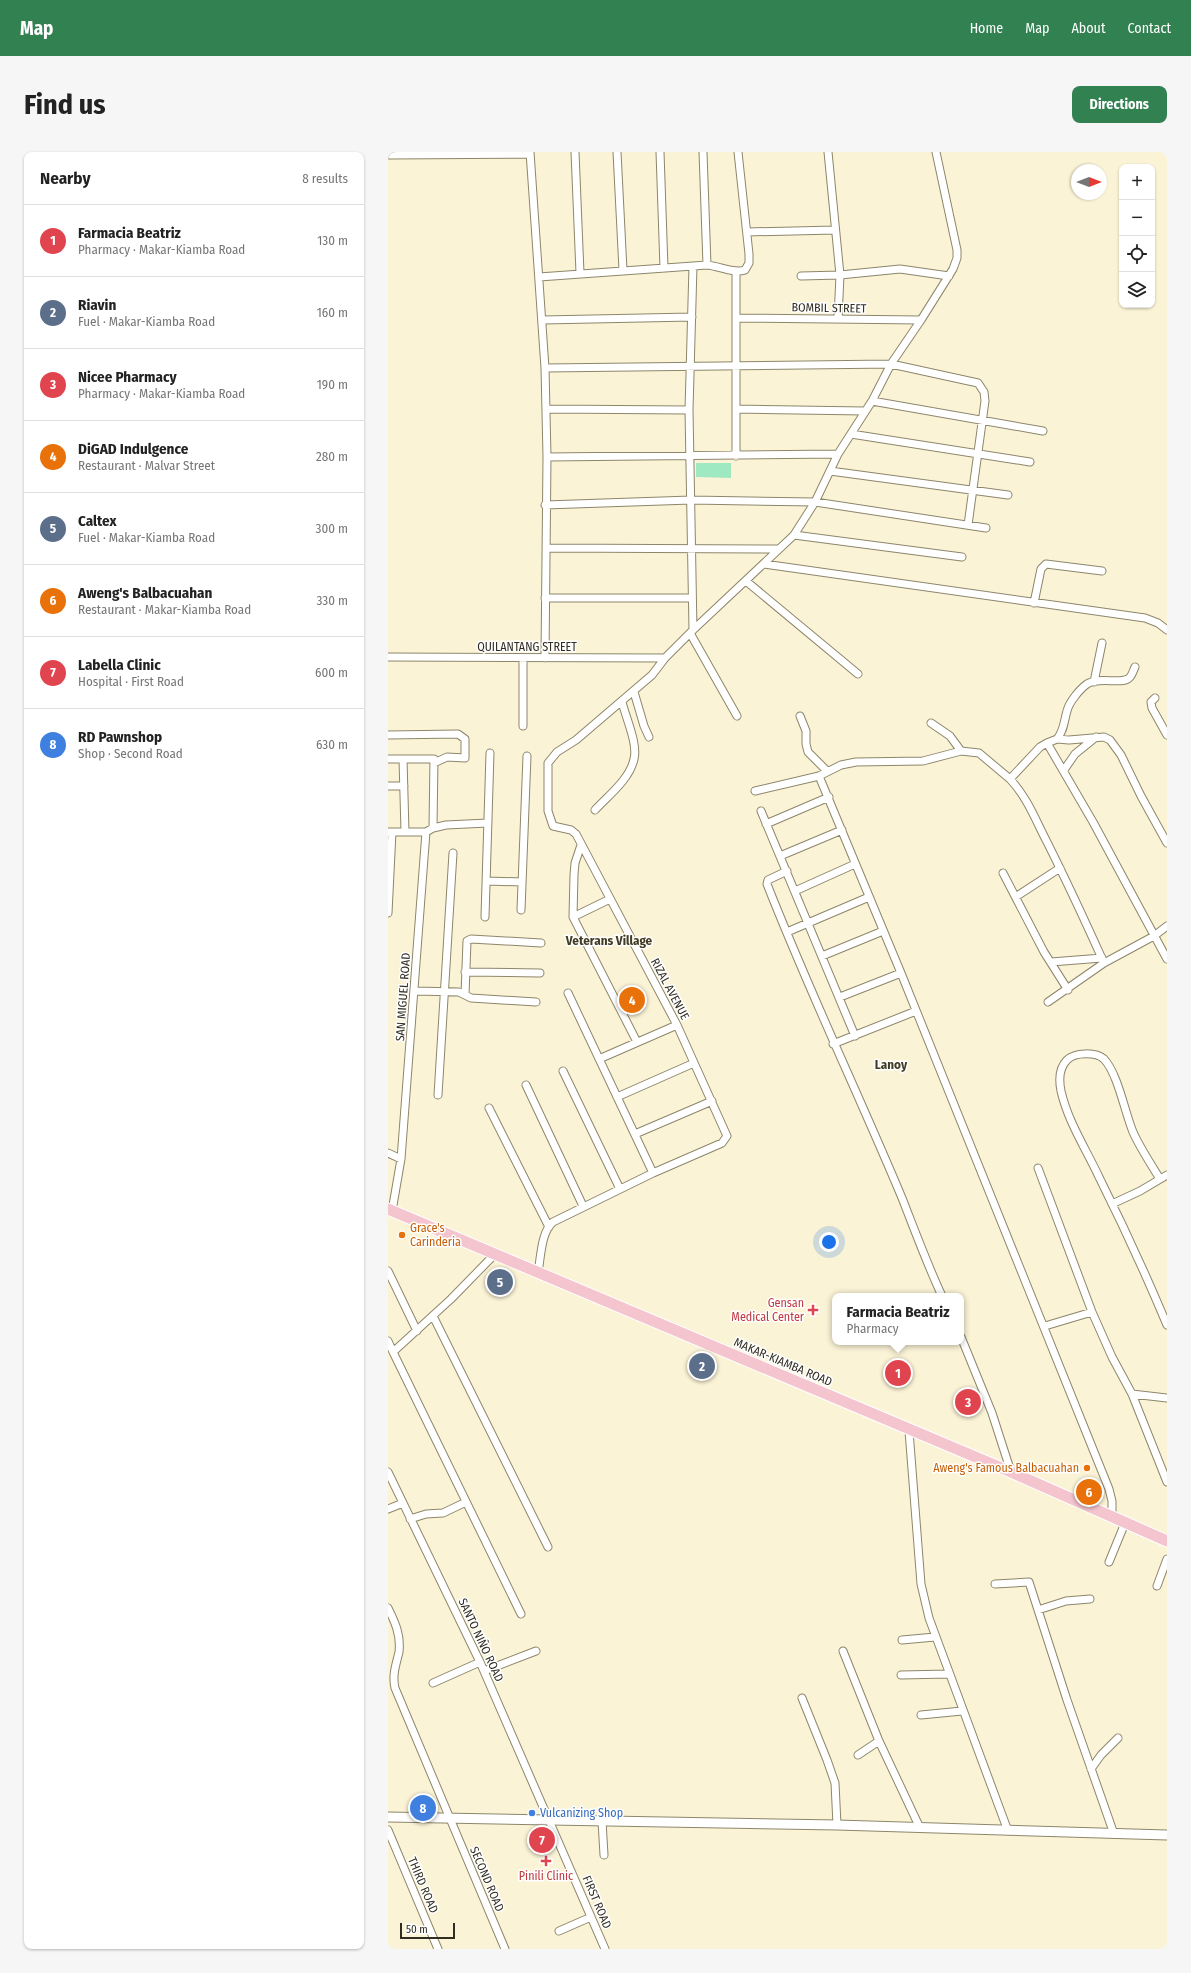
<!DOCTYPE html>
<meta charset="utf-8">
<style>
:root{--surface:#fff;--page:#f6f6f6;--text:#222;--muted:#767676;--line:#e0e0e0;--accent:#318151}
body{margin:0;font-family:"Fira Sans Condensed",sans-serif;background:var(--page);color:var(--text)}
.controls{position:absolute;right:12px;top:12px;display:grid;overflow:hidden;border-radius:8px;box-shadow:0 1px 3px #0004}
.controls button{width:36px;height:36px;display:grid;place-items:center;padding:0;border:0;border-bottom:1px solid var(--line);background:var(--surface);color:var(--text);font:20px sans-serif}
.compass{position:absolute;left:683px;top:12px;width:36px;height:36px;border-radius:50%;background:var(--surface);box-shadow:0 1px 3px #0004;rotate:90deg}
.scale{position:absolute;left:12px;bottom:10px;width:55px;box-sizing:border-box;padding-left:4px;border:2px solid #302d22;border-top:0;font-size:11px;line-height:14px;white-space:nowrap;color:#302d22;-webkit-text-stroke:3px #fff;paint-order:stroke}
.you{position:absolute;left:441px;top:1090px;width:14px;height:14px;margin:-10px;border:3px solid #fff;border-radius:50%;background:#1a73e8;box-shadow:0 0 0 6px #1a73e833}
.badge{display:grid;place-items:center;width:26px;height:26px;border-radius:50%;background:var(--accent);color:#fff;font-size:13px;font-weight:700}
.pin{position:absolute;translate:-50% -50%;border:2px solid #fff;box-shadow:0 1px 4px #0006}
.popup{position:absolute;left:444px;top:1141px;width:132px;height:52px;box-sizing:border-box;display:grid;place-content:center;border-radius:8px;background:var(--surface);filter:drop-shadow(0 1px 3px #0005);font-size:13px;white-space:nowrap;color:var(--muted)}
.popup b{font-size:15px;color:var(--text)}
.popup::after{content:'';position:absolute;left:50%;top:100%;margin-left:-8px;border:8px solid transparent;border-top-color:var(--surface)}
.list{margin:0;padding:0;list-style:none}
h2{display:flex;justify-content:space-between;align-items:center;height:52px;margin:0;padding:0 16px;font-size:17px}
h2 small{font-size:13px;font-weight:400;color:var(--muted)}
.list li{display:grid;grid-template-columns:26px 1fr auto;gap:12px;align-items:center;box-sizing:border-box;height:72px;padding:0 16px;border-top:1px solid var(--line)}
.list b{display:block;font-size:15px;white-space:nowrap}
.list p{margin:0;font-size:13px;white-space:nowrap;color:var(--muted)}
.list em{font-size:13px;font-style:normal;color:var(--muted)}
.icon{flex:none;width:22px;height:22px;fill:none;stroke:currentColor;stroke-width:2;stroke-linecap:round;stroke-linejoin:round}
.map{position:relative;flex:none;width:779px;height:1797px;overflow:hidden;border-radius:8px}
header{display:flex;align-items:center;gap:24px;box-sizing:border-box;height:56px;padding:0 20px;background:var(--accent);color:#fff}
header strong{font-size:19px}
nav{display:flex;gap:22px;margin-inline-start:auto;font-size:14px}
.intro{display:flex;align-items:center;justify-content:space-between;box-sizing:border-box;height:96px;padding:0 24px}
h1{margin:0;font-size:28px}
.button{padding:10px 18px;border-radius:8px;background:var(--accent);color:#fff;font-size:14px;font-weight:700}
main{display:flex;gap:24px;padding:0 24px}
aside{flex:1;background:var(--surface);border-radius:8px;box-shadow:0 1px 3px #0004}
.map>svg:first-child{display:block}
.green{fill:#9ee9c2}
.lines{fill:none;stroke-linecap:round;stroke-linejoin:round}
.minor-casing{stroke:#8d866b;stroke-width:9}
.tertiary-casing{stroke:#8d866b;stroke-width:11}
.primary-casing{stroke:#fff;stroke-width:13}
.minor{stroke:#fff;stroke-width:7}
.tertiary{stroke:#fff;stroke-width:9}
.primary{stroke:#f4c5ce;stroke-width:11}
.food-dot{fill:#e8710a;stroke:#fff;stroke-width:1.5}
.health-dot{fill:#e0444e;stroke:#fff;stroke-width:1.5}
.shop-dot{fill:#3f7fe0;stroke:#fff;stroke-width:1.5}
.labels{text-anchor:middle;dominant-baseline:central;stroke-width:3;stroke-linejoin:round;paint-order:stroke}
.street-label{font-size:12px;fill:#302d22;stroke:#fff}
.food-label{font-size:12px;fill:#c56008;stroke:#fff;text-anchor:start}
.health-label{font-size:12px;fill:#be3a42;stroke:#fff;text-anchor:end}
.shop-label{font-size:12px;fill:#366cbe;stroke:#fff;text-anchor:start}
.neighbourhood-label{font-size:13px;font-weight:bold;fill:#423c24;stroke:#fff}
</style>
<header>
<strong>Map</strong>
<nav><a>Home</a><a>Map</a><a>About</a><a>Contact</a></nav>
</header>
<div class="intro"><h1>Find us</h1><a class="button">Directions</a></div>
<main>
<aside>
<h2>Nearby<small>8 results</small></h2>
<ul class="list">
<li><span class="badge" style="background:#e0444e">1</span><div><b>Farmacia Beatriz</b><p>Pharmacy · Makar-Kiamba Road</p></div><em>130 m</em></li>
<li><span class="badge" style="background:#5c6f8a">2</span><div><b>Riavin</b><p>Fuel · Makar-Kiamba Road</p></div><em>160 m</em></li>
<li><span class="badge" style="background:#e0444e">3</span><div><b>Nicee Pharmacy</b><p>Pharmacy · Makar-Kiamba Road</p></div><em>190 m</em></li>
<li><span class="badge" style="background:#e8710a">4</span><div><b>DiGAD Indulgence</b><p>Restaurant · Malvar Street</p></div><em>280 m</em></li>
<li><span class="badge" style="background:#5c6f8a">5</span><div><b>Caltex</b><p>Fuel · Makar-Kiamba Road</p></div><em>300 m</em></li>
<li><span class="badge" style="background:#e8710a">6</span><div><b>Aweng's Balbacuahan</b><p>Restaurant · Makar-Kiamba Road</p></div><em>330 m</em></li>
<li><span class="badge" style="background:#e0444e">7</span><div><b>Labella Clinic</b><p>Hospital · First Road</p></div><em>600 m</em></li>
<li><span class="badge" style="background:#3f7fe0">8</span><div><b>RD Pawnshop</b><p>Shop · Second Road</p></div><em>630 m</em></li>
</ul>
</aside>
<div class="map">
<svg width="779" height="1797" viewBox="0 0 779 1797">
<rect width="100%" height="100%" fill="#fbf3d6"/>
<path class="green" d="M 308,311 L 343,311 L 343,326 L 308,325 Z"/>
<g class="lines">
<defs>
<path id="minor" d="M 142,0 L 157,216 L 159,305 L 157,506
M 187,0 L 192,121
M 229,0 L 235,118
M 272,0 L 276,116
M 315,0 L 319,113
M 0,3 L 142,2
M 359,80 L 447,78
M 413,124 L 452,123 L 440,0
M 151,125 L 319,113 C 331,114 346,122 357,118 L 361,111 L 361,102 L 350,0
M 348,166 L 533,168
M 450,167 L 452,123 L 512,117 L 561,124
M 155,168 L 304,165
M 157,216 L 503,212 L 590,231 L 596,240 L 597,249 L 580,373
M 484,249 L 655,279
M 158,257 L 301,258
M 348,257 L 477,259
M 463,282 L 642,310
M 348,304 L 348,119
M 159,305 L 450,302
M 442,319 L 620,343
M 157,353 L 303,348 L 427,350 L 598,376
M 406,383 L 574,405
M 158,396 L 391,397
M 376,412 L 757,466 L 770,471 L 779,478
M 358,429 L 470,522
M 157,446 L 304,446
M 646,451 L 653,417 L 658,412 L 714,419
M 305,478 L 301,258 L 305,114
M 302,481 L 349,564
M 0,505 L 277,506
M 706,530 L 714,491
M 246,540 L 256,574 L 261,585
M 767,546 L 763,550 L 764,556 L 779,583
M 412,564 L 418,579 L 418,592 L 420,600 L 439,619
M 543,571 L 562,584 L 573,599
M 135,574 L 135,506
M 0,583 L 70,582 L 77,587 L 77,606 L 59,605 L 46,611
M 669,587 C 676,579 676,569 679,559 C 681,550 692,537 699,532 C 711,524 734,533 741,526 C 744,524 745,519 747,515
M 659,591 L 705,670 L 779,807
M 0,607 L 46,607 L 45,676
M 15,607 L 17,680
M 676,618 L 687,602 L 708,585
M 431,624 L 513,821 L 721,1337 L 724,1349 L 724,1365
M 622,627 C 639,645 648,669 659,690 C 679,730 698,771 716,811
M 0,634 L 16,634
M 367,639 L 431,624 L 453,613 L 468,610 L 535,609 L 573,599 L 591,601 L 622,627 L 652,595 L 659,591 L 669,587 L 681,588 L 716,585 L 722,588 L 733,603 L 753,644 L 779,691
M 207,658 C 220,644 242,627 246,607 C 250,592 238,566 234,550
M 373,659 L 467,884
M 378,672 L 441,645
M 0,680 L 38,680 L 45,676 L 58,673 L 100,671
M 193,693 L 187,711 L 186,723 L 185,765 L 249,890
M 392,704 L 454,678
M 399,719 L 380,728 L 379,732 C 421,839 470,941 514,1046 C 527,1079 539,1112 554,1144
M 615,721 L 656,800 L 680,838
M 99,729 L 134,730
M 407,739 L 467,712
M 629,744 L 672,716
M 133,758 L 139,604
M 0,761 L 4,680
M 97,765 L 102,601
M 185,765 L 222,747
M 399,780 L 481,745
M 434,804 L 495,779
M 663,810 L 714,806
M 77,820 L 152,821
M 27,839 L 71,840 L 83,846 L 148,850
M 180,841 L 265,1021
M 77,843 L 79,789 L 83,787 L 153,791
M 452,845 L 513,821
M 660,850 L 716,811 L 766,784 L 779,774
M 445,892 L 528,859
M 211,907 L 289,873
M 175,919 L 232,1037
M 138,933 L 195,1054
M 50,943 L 65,701
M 229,945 L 306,911
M 101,956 L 161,1075
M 247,982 L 324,949
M 0,1001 L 13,1007
M 650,1016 L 704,1160 L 657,1174
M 772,1027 C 763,1012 752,996 745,980 C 737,961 730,922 716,907 C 708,900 687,900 679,908 C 671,916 671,929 673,939 C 680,970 698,997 711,1025 C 735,1073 758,1123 779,1173
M 724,1052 L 752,1039 L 779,1023
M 4,1059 L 13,1007 L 38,680
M 107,1102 L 63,1147 L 5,1200 L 133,1462
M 0,1119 L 29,1179
M 150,1120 C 153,1105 153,1080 165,1070 L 265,1021 L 334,991 L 339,984 L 289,873 L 188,682 L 183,678 L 165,674 L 160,659 L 160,611 L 169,600 L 188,588 L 264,523 L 277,506 L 305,478 L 406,383 L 427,350 L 450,302 L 484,249 L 503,212 L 533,168 L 565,117 L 569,106 L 569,98 L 548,0
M 704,1160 L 724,1205 L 744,1242 L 779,1330
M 45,1164 L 160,1395
M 573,1185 L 604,1261 L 623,1320
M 0,1189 L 5,1200
M 744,1242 L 779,1246
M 521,1279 L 533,1432 L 541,1466 L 620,1679
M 0,1320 L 92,1510 L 217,1797
M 0,1357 L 15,1351
M 22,1367 L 38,1362 L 55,1361 L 78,1350
M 721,1410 L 737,1371
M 607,1432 L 641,1430 L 679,1548 L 726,1682
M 769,1434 L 779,1407
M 0,1456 C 7,1470 13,1483 11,1500 C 8,1513 4,1523 7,1536 L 117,1797
M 650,1458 L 678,1449 L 702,1447
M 514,1488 L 547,1485
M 455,1499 L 491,1589 L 532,1676
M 96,1519 L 148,1499
M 513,1523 L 561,1522
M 45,1531 L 92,1510
M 414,1546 L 439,1608 L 447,1631 L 449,1673
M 533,1563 L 574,1559
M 470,1603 L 491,1589
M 703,1617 L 713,1603 L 730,1586
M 214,1669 L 216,1703
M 0,1678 L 50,1797
M 171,1779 L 203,1765"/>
<path id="tertiary" d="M 0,1665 L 449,1673 L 779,1683"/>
<path id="primary" d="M 0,1057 L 623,1320 L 779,1389"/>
</defs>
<use href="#minor" class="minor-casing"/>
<use href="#tertiary" class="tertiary-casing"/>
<use href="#primary" class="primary-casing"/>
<use href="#minor" class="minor"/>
<use href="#tertiary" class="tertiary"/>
<use href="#primary" class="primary"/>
</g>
<g class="food-dot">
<circle cx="14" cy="1083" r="4"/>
<circle cx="699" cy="1316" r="4"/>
</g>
<g class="health-dot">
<path d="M423 1152h4v4h4v4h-4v4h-4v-4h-4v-4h4z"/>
<path d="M156 1703h4v4h4v4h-4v4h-4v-4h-4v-4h4z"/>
</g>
<circle class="shop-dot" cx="144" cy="1661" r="4"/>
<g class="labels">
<g class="street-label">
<text transform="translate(441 156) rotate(1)">BOMBIL STREET</text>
<text x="139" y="495">QUILANTANG STREET</text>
<text transform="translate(282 837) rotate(62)">RIZAL AVENUE</text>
<text transform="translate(15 845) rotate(-86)">SAN MIGUEL ROAD</text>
<text transform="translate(395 1210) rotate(23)">MAKAR-KIAMBA ROAD</text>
<text transform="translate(93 1488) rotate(65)">SANTO NIÑO ROAD</text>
<text transform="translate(99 1727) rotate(67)">SECOND ROAD</text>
<text transform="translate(35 1733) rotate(67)">THIRD ROAD</text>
<text transform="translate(209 1750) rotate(67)">FIRST ROAD</text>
</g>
<g class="food-label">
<text x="22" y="1076">Grace's<tspan x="22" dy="14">Carinderia</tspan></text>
<text x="691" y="1316" text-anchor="end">Aweng's Famous Balbacuahan</text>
</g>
<g class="health-label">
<text x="416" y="1151">Gensan<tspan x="416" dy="14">Medical Center</tspan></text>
<text x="158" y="1724" text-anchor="middle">Pinili Clinic</text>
</g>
<g class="shop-label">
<text x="152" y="1661">Vulcanizing Shop</text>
</g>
<g class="neighbourhood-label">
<text x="221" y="788">Veterans Village</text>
<text x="503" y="912">Lanoy</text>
</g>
</g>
</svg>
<div class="controls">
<button>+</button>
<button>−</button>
<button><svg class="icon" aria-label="locate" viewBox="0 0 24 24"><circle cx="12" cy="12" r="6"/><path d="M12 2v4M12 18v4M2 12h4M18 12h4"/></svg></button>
<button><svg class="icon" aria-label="layers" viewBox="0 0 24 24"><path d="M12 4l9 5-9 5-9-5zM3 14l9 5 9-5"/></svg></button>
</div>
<svg class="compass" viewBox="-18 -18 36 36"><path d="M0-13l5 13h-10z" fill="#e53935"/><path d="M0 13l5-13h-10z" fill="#767676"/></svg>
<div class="scale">50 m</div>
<div class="you"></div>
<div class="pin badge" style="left:510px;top:1221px;background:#e0444e">1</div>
<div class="popup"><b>Farmacia Beatriz</b>Pharmacy</div>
<div class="pin badge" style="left:314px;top:1214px;background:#5c6f8a">2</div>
<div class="pin badge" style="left:580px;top:1250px;background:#e0444e">3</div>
<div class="pin badge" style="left:244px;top:848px;background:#e8710a">4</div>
<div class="pin badge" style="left:112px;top:1130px;background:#5c6f8a">5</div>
<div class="pin badge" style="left:701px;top:1340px;background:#e8710a">6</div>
<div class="pin badge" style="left:154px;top:1688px;background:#e0444e">7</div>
<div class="pin badge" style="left:35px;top:1656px;background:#3f7fe0">8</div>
</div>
</main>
